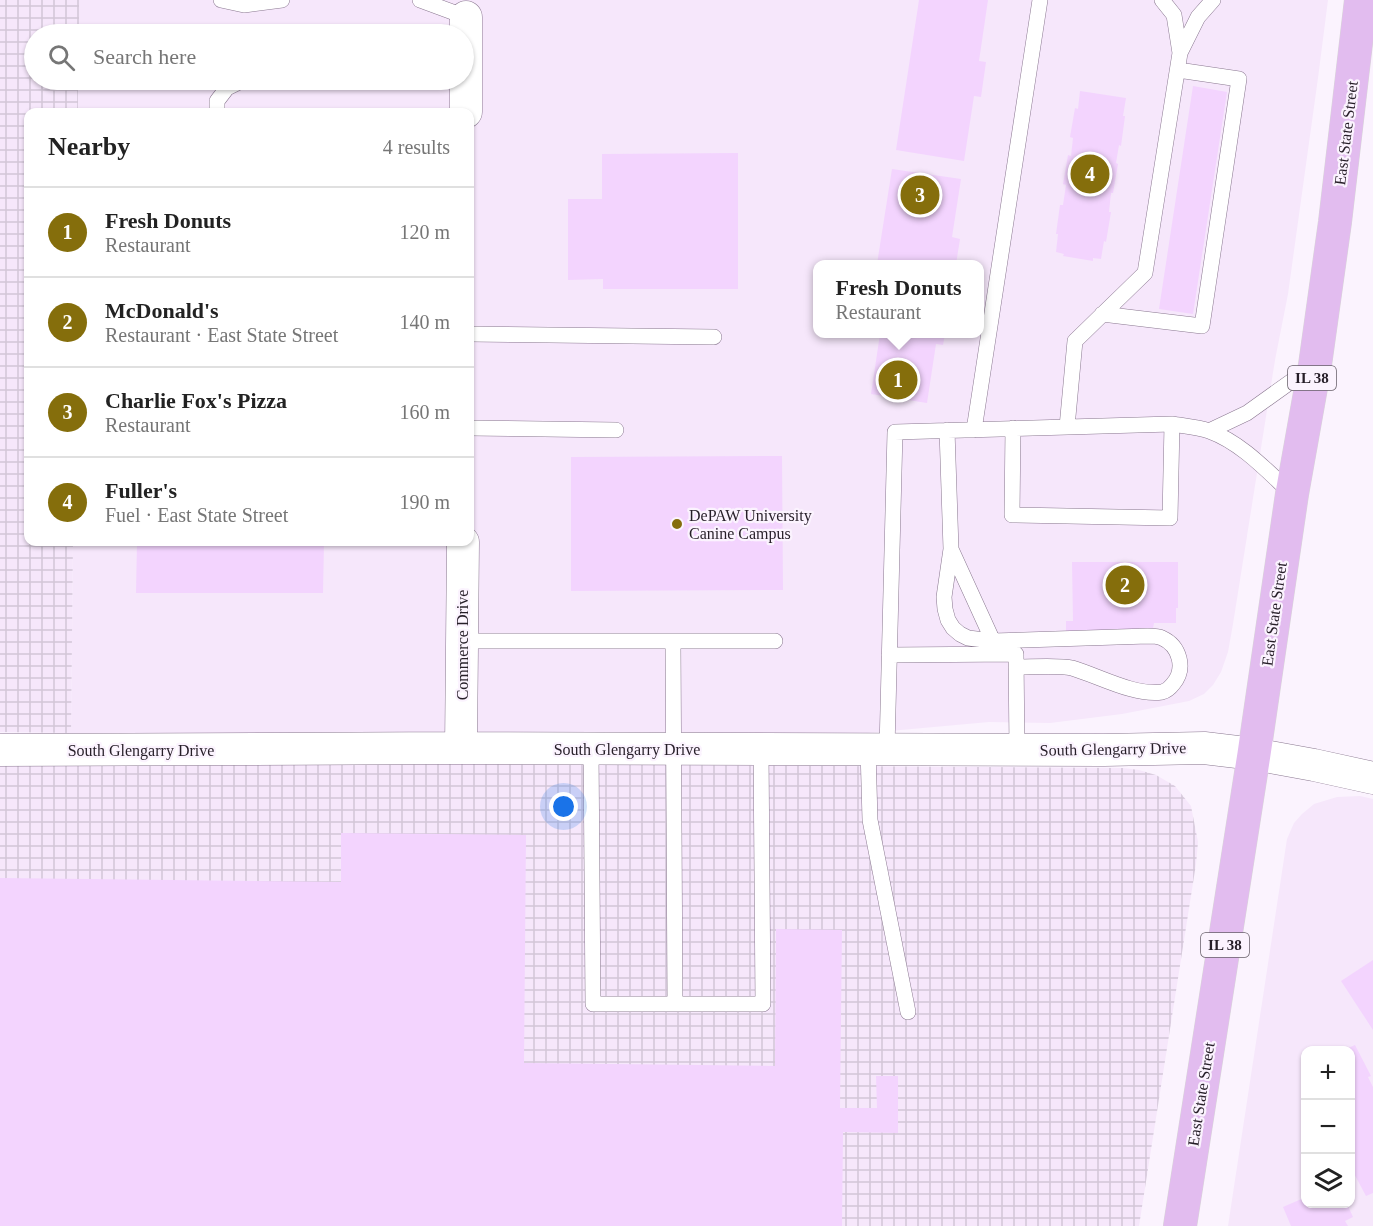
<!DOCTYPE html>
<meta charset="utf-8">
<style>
:root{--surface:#fff;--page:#f6f6f6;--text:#222;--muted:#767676;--line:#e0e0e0;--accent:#856e0c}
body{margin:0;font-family:Georgia,serif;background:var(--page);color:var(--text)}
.controls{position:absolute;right:18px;bottom:18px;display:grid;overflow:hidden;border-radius:12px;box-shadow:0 2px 4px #0004}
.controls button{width:54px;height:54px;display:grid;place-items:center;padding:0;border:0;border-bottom:2px solid var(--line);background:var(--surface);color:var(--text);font:30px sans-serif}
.you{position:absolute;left:564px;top:807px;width:21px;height:21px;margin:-15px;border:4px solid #fff;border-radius:50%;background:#1a73e8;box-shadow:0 0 0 9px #1a73e833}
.badge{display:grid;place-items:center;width:39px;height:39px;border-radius:50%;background:var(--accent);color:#fff;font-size:20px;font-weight:700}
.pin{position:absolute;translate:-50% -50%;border:3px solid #fff;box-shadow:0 2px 6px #0006}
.popup{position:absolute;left:813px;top:260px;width:171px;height:78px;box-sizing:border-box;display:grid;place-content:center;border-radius:12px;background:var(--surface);filter:drop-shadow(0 2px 4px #0005);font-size:20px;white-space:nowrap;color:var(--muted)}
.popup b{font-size:22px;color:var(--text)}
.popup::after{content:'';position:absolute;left:50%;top:100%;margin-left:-12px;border:12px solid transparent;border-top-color:var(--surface)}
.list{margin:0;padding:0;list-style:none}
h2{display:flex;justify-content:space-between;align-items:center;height:78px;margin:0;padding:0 24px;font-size:26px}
h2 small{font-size:20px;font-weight:400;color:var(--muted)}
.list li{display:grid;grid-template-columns:39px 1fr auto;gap:18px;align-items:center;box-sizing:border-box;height:90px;padding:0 24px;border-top:2px solid var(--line)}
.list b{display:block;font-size:22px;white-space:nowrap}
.list p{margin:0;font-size:20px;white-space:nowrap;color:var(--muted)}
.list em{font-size:20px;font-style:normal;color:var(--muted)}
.icon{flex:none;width:33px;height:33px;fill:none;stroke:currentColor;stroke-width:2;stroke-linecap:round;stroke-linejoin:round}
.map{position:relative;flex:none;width:1373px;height:1226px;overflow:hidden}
.search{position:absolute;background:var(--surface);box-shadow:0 2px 4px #0004;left:24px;top:24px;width:450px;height:66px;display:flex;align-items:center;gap:15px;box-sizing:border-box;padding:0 21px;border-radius:33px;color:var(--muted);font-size:22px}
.panel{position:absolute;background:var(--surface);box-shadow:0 2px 4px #0004;left:24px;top:108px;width:450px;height:438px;border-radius:12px}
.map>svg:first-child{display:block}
.built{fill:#f6e7fb;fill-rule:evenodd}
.industrial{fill:url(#industrial-grid)}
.building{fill:#f3d4fe}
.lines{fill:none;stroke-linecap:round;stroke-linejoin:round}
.service-casing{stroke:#8a7890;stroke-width:16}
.minor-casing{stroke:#8a7890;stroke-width:33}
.primary-casing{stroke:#d8d6d8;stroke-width:34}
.service{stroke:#fff;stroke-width:15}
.minor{stroke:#fff;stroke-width:32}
.primary{stroke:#e2bcef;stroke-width:33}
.poi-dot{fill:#856e0c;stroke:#fbf3fe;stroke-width:2}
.labels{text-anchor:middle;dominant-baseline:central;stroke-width:4.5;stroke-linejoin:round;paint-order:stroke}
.shield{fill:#fbf3fe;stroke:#665e68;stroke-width:1.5}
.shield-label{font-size:15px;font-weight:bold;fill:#261e28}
.street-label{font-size:16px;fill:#261e28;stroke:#fbf3fe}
.poi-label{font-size:16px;fill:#261e28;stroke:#fbf3fe;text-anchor:start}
</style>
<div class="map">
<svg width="1373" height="1226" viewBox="0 0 1373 1226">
<defs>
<pattern id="industrial-grid" width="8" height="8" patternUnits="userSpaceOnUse" patternTransform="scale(1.5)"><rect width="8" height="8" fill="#f6e7fb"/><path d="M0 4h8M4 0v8" fill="none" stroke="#d3c6d7"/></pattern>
</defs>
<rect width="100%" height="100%" fill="#fbf3fe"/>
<path class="built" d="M 79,0 L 1328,0 L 1318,78 L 1288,294 L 1275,360 L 1233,624 L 1228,652 L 1221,672 L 1213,685 L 1204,694 L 1189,701 L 1122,714 L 1050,723 L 989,722 L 846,735 L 472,732 L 470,444 L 470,112 L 78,112 L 78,80 L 464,80 L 464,34 L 79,34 ZM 817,264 L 979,264 L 979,334 L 817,334 Z
M 73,542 L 454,542 L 450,737 L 71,733 Z
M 1360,796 L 1373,799 L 1373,1226 L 1228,1226 L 1287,839 L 1294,823 L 1302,814 L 1314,804 L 1337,797 ZM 1306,1050 L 1350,1050 L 1350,1204 L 1306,1204 Z"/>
<path class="industrial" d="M 0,0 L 79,0 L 79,34 L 34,34 L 34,80 L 78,80 L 78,112 L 28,112 L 28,542 L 73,542 L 71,733 L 0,732 Z
M 64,761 L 1123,768 L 1139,770 L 1156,775 L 1175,786 L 1191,806 L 1198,842 L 1196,864 L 1139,1226 L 0,1226 L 0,762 Z"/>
<path class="building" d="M 919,0 L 988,0 L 979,61 L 986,62 L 981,97 L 974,96 L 964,161 L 896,150 Z
M 1193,86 L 1227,92 L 1193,314 L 1159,309 Z
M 1080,91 L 1126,98 L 1123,116 L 1125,116 L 1121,146 L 1119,145 L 1116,163 L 1118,164 L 1113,193 L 1111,193 L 1109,212 L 1111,212 L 1106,242 L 1104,241 L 1101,259 L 1093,258 L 1093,261 L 1063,256 L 1064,254 L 1056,252 L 1058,234 L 1056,234 L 1060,205 L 1063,205 L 1066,185 L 1063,184 L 1068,155 L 1071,156 L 1073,138 L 1070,137 L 1075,108 L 1078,109 Z
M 738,153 L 738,289 L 603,289 L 603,279 L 568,280 L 568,199 L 602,199 L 602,154 Z
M 892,169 L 961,179 L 952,237 L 960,239 L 956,264 L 877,264 Z
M 880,334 L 945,334 L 943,345 L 936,344 L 927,403 L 871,394 Z
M 782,456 L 783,590 L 571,591 L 571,457 Z
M 137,542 L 324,542 L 323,593 L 136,593 Z
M 1072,562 L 1178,562 L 1178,608 L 1176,608 L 1176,623 L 1154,623 L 1153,628 L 1139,628 L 1139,630 L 1066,631 L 1066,621 L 1073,621 Z
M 341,833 L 526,835 L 524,1063 L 775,1066 L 776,929 L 842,930 L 840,1108 L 877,1108 L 876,1076 L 898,1076 L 898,1133 L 843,1132 L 842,1226 L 0,1226 L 0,878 L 341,882 Z
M 1373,960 L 1373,1030 L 1341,981 Z
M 1355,1045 L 1371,1076 L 1368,1077 L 1373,1087 L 1373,1193 L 1366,1196 L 1350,1166 L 1350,1050 L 1344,1050 Z
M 1306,1197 L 1306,1204 L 1347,1204 L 1353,1217 L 1345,1221 L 1348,1226 L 1291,1226 L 1283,1207 Z"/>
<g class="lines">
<defs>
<path id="service" d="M 221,0 L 244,5 L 282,0
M 420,0 L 466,17
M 1162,0 L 1174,15 L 1180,53
M 217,112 L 217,101 L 227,88 L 243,80
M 1102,314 L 1202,326 L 1239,79 L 1178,70
M 470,334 L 714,337
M 1067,427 L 1075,341 L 1145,273 L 1180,53 L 1198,17 L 1213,0
M 470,428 L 616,430
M 1013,428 L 1012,515 L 1170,518 L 1172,424
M 947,430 L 951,549 L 944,597 L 945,609 L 948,620 L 953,628 L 960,634 L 968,638 L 993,641 L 1148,636 C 1153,636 1158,636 1162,638 C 1180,646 1186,669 1173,684 C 1170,688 1166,691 1162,692 C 1134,696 1099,676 1072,668 C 1060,665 1031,667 1016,667
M 974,430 L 1040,0
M 1209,431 L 1247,413 L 1310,368
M 951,549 L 993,641
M 463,641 L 775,641
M 673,641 L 675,1004
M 889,655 L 1016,654 L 1017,750
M 591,748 L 593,1004 L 763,1004 L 761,749
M 868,749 L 870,820 L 908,1012
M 887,749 L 895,432 L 1172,424 C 1184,426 1198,427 1209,431 C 1242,443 1267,471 1292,494"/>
<path id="minor" d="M 466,112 L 466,17
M 461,748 L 463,542
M 0,750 L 461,748 L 1104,750 L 1204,748 L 1254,754 L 1314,765 L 1373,778"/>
<path id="primary" d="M 1180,1226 L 1254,754 L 1292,494 L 1315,365 L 1335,222 L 1361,0"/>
</defs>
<use href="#service" class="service-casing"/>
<use href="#minor" class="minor-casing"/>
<use href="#primary" class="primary-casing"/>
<use href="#service" class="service"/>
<use href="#minor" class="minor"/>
<use href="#primary" class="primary"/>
</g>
<circle class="poi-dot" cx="677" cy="524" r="6"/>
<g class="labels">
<g class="shield">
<rect x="1288" y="366" width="48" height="24" rx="4.5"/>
<rect x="1201" y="933" width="48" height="24" rx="4.5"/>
</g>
<g class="shield-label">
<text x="1312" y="378">IL 38</text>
<text x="1225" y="945">IL 38</text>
</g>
<g class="street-label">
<text transform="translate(1346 133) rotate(-83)">East State Street</text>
<text transform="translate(1274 614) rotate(-82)">East State Street</text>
<text transform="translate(462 645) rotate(-90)">Commerce Drive</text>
<text x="627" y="749">South Glengarry Drive</text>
<text transform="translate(1113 749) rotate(-1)">South Glengarry Drive</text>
<text x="141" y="750">South Glengarry Drive</text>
<text transform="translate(1201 1094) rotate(-81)">East State Street</text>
</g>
<g class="poi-label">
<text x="689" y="515">DePAW University<tspan x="689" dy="18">Canine Campus</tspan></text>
</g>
</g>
</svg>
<div class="controls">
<button>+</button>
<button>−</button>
<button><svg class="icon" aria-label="layers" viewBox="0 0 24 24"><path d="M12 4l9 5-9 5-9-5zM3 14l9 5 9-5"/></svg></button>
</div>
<div class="you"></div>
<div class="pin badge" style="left:898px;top:380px">1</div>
<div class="popup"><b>Fresh Donuts</b>Restaurant</div>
<div class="pin badge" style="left:1125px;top:585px">2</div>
<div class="pin badge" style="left:920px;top:195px">3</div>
<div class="pin badge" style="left:1090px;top:174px">4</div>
<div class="search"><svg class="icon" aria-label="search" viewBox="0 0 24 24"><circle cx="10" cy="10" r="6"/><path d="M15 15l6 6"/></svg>Search here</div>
<section class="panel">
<h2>Nearby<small>4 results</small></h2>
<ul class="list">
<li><span class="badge">1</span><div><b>Fresh Donuts</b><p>Restaurant</p></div><em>120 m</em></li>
<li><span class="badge">2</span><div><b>McDonald's</b><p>Restaurant · East State Street</p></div><em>140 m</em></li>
<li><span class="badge">3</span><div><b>Charlie Fox's Pizza</b><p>Restaurant</p></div><em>160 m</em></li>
<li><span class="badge">4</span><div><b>Fuller's</b><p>Fuel · East State Street</p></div><em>190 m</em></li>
</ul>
</section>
</div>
